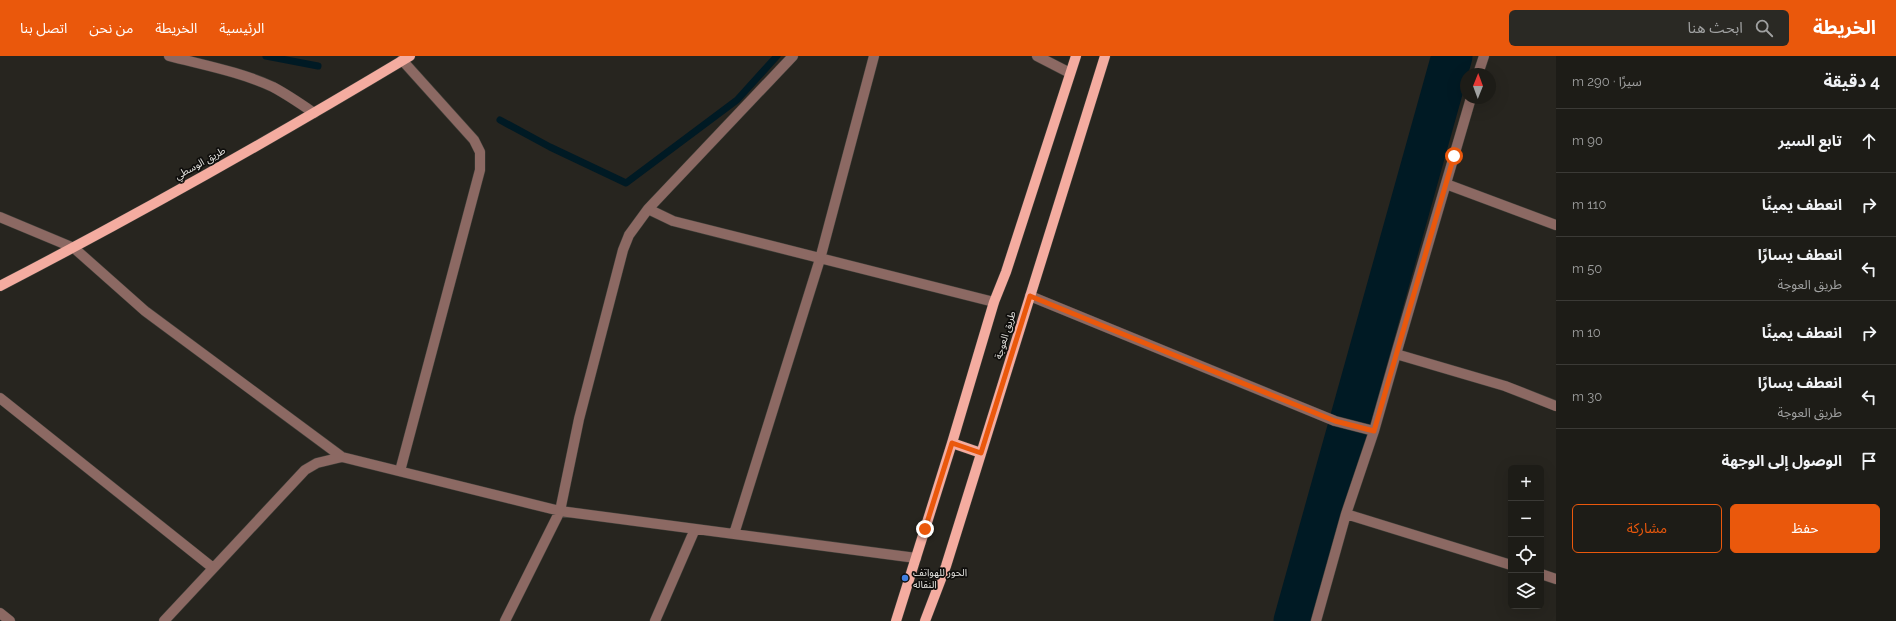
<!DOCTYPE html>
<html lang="ar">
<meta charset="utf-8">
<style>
:root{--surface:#1d1c17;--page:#2a2924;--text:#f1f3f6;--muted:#a0a1a1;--line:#3b3a36;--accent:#ea580c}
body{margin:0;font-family:Raleway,"Noto Sans Arabic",sans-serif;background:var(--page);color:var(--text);direction:rtl}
.controls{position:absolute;right:12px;bottom:12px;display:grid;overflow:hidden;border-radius:6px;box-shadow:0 4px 16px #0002}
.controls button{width:36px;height:36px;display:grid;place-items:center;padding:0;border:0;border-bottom:1px solid var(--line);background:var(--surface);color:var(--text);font:20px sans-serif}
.compass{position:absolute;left:1460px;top:12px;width:36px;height:36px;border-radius:50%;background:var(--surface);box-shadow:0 4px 16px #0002;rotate:1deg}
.stop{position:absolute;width:12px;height:12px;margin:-9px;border:3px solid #ea580c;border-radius:50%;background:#fff}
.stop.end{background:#ea580c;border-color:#fff;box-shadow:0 1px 4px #0008}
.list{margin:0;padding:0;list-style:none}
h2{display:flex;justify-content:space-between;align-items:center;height:52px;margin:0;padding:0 16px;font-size:17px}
h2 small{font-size:13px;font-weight:400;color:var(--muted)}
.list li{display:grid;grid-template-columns:26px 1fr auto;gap:12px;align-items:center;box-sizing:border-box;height:64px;padding:0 16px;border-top:1px solid var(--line)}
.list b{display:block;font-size:15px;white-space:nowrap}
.list p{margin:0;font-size:13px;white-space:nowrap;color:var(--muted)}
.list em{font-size:13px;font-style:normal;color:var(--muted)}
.actions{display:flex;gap:8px;padding:12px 16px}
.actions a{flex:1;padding:9px 0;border:1px solid var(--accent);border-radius:6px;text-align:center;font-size:14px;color:var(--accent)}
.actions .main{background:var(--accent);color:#fff}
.icon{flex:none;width:22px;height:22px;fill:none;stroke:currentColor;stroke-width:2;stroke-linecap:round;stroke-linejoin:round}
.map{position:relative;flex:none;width:1556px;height:565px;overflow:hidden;direction:ltr}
header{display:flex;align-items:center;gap:24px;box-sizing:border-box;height:56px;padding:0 20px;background:var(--accent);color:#fff}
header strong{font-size:19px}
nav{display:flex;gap:22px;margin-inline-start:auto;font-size:14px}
.search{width:280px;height:36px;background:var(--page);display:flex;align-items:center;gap:10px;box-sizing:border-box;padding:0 14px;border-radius:6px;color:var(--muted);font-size:15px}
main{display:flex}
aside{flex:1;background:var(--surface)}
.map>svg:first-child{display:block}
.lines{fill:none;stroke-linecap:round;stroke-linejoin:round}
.stream{stroke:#001a24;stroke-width:7}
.river{stroke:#001a24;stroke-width:41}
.minor-casing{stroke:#41403a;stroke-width:11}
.major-casing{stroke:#41403a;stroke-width:11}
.minor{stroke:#8c6963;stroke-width:10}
.major{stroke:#f4aca0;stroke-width:10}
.route{stroke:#ea580c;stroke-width:5}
.shop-dot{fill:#3f7fe0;stroke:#0f0e0c;stroke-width:1.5}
.labels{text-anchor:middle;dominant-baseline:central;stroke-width:3.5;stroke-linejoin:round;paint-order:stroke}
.street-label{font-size:10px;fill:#e4e3df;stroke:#0f0e0c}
.poi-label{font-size:10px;fill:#e4e3df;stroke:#0f0e0c;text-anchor:start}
</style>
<header>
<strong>الخريطة</strong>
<div class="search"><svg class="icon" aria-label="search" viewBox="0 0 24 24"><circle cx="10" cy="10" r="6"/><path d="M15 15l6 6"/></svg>ابحث هنا</div>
<nav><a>الرئيسية</a><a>الخريطة</a><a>من نحن</a><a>اتصل بنا</a></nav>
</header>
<main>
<aside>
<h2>4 دقيقة<small>سيرًا · 290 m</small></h2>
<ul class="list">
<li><svg class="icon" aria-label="ahead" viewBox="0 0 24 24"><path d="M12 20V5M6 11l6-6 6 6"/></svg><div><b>تابع السير</b></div><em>90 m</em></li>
<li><svg class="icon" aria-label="right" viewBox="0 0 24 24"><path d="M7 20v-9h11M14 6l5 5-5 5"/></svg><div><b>انعطف يمينًا</b></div><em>110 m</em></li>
<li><svg class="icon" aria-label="left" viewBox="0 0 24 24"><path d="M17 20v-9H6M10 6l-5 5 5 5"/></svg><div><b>انعطف يسارًا</b><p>طريق العوجة</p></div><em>50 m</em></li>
<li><svg class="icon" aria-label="right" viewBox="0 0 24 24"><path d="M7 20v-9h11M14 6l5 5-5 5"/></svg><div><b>انعطف يمينًا</b></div><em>10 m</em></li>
<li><svg class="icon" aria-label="left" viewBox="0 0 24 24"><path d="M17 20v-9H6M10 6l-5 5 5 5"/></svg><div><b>انعطف يسارًا</b><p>طريق العوجة</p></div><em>30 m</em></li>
<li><svg class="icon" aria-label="arrive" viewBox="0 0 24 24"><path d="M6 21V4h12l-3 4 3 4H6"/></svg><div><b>الوصول إلى الوجهة</b></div></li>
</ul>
<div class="actions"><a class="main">حفظ</a><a>مشاركة</a></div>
</aside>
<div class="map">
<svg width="1556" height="565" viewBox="0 0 1556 565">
<rect width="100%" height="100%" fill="#27251f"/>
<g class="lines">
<path class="stream" d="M 266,0 L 318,10
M 500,64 L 550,91 L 626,127 L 737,44 L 777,0"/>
<path class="river" d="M 1294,565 L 1452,0"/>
<defs>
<path id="minor" d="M 169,0 C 203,9 241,16 273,31 C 288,39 301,48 314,57
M 1037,0 L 1070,17
M 1478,18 L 1484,0
M 1446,128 L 1556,169
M 648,153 L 793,0
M 0,161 L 74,192 L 145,255 L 342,401
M 1030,240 L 1335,365 L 1374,375
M 1396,298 L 1471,42
M 0,342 L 213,512
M 400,415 L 480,114 L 480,96 L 474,84 L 402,4
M 1346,458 L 1511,509
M 734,478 L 820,203 L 874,0
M 1541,518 L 1556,523
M 0,557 L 10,565
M 164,565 L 305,414 L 317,407 L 342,401 L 560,455 L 916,502
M 505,565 L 560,455 L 579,363 L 623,194 L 629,179 L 648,153 L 673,165 L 994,246
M 655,565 L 695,473
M 1316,565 L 1346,458 L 1374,375 L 1396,298 L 1505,330 L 1556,350"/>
<path id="major" d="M 0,230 C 139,158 275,81 410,0
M 952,387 L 981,397
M 896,565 L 952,387 L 994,246 L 1006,216 L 1076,0
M 925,565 L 946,510 L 1105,0"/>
</defs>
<use href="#minor" class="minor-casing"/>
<use href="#major" class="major-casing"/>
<use href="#minor" class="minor"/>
<use href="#major" class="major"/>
</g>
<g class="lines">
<path class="route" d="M 925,473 L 952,387 L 981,397 L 1030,240 L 1335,365 L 1374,375 L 1454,100"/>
</g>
<circle class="shop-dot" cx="905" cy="522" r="4"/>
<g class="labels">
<g class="street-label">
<text transform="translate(200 107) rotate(-29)">طريق الوسطي</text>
<text transform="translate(1005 279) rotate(-73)">طريق العوجة</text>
</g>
<g class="poi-label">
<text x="913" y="516">الحور للهواتف<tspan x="913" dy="12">النقاله</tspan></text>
</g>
</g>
</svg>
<div class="controls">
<button>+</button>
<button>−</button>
<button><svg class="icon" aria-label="locate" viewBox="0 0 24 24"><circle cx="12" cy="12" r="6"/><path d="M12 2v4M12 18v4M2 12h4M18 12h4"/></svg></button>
<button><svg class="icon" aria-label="layers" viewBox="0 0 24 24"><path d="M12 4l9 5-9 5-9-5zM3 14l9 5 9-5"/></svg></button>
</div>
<svg class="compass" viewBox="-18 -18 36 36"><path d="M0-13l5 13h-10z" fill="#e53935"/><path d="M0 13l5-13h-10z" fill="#a0a1a1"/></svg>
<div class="stop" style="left:1454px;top:100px"></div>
<div class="stop end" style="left:925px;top:473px"></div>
</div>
</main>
